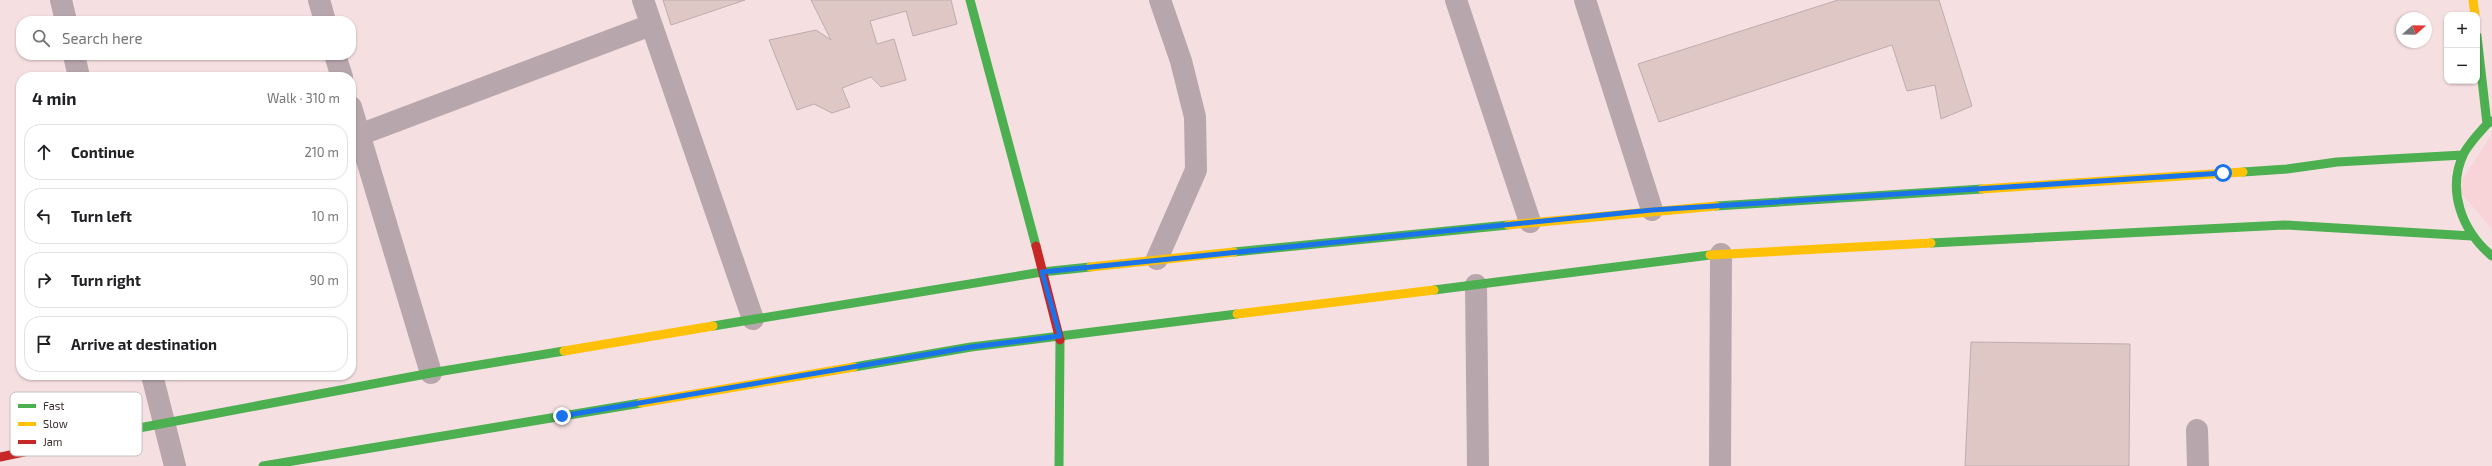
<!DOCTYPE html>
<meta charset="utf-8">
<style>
:root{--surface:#fff;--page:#f6f6f6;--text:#202124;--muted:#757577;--line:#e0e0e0}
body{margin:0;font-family:"Exo 2",sans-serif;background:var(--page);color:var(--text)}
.controls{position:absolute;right:12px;top:12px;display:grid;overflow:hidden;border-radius:8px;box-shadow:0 1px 3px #0004}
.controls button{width:36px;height:36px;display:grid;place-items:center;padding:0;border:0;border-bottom:1px solid var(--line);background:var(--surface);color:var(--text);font:20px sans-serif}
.compass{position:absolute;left:2396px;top:12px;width:36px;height:36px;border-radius:50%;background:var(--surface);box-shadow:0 1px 3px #0004;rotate:70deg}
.stop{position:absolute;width:12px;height:12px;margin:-9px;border:3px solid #1a73e8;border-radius:50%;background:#fff}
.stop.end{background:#1a73e8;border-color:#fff;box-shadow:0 1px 4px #0008}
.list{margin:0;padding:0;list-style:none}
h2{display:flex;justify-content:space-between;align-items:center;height:52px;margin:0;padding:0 16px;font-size:17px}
h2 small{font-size:13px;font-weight:400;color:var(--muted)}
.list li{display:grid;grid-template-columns:26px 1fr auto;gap:12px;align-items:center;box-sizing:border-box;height:56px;margin:0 8px 8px;padding:0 8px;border:1px solid var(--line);border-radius:16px}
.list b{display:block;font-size:15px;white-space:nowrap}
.list em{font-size:13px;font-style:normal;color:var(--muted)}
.icon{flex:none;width:22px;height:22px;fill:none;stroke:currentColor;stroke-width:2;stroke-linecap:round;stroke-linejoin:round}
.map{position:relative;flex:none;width:2492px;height:466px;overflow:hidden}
.search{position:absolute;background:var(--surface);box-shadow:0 1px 3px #0004;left:16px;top:16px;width:340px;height:44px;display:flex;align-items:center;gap:10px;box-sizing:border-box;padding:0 14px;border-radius:16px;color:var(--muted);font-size:15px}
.panel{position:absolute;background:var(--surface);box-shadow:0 1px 3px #0004;left:16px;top:72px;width:340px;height:308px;border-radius:16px}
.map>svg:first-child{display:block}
.built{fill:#f8d3d7}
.building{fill:#dec7c5;stroke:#bdadac}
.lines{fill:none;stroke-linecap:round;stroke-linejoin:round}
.street{stroke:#b7a6ac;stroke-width:22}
.fast{stroke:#4caf50;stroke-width:9}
.slow{stroke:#ffc107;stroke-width:9}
.jam{stroke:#c62828;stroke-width:9}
.route{stroke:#1a73e8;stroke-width:5}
.key{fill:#fff;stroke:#c4c0c0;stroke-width:1}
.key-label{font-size:11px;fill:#3b2c2d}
</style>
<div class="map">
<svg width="2492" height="466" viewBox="0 0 2492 466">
<rect width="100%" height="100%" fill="#f5dfe1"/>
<path class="built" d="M 2492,134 L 2492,229 L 2457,188 Z"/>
<path class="building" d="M 663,0 L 745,0 L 671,25 Z
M 811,0 L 951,0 L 957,24 L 913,36 L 906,11 L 870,21 L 877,44 L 894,39 L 906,80 L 881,87 L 871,77 L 842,88 L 850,107 L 832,113 L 814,104 L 797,110 L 769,40 L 816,30 L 831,40 Z
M 1838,0 L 1939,0 L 1972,106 L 1941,119 L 1935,85 L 1907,91 L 1892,45 L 1659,122 L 1638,64 Z
M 1971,342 L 2130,344 L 2129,466 L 1965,466 Z"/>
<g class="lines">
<path class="street" d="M 61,0 L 66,21
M 319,0 L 325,21
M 643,0 L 753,319
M 1456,0 L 1530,222
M 1585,0 L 1652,210
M 74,55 L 79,77
M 335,55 L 342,77
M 351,107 L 431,373
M 359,135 L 651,25
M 1157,259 L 1196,170 L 1195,117 L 1181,61 L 1160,0
M 1476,285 L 1478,466
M 152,375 L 175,466
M 2197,430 L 2198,466
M 1720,466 L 1721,254"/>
<path class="fast" d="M 970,0 L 1036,246
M 2477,36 L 2487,124
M 2492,121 L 2487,124 C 2479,133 2470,142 2464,153 C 2446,190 2462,231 2492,256
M 2243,172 L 2287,169 L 2337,162 L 2463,155
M 1716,206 L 1982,189
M 1931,243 L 2284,225 L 2472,236
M 1234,252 L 1508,225
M 1434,290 L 1710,255
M 713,326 L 1042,272 L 1090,267
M 854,367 L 971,347 L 1237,314
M 123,431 L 431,373 L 564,351
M 263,466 L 641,403
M 1059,466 L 1060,340"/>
<path class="slow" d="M 2473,0 L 2475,15
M 1982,189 L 2243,172
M 1508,225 L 1716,206
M 1710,255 L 1931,243
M 1090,267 L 1234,252
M 1237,314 L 1434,290
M 564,351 L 713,326
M 641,403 L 854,367"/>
<path class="jam" d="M 1036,246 L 1060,340
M 0,457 L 123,431"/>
</g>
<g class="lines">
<path class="route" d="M 562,416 L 971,347 L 1060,336 L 1042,272 L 1652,210 L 2223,173"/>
</g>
<rect x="10" y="392" width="132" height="64" rx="6" class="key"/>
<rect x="18" y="404" width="18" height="4" fill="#4caf50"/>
<rect x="18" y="422" width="18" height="4" fill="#ffc107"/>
<rect x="18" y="440" width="18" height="4" fill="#c62828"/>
<g class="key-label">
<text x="43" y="410">Fast</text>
<text x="43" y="428">Slow</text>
<text x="43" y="446">Jam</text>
</g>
</svg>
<div class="controls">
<button>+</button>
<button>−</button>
</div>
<svg class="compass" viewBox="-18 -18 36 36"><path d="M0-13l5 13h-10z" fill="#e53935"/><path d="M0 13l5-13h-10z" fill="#757577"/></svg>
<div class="stop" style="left:2223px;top:173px"></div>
<div class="stop end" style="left:562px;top:416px"></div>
<div class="search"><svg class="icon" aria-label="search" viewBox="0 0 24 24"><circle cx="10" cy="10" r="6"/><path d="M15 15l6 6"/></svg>Search here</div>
<section class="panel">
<h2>4 min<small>Walk · 310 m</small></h2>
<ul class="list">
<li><svg class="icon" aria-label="ahead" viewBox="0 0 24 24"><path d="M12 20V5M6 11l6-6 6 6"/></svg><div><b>Continue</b></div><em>210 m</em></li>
<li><svg class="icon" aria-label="left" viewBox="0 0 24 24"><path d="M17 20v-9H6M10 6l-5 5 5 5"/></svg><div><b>Turn left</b></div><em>10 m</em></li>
<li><svg class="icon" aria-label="right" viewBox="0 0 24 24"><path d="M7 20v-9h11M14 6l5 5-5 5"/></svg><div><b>Turn right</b></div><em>90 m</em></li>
<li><svg class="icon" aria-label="arrive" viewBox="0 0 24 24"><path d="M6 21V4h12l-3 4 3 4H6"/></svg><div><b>Arrive at destination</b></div></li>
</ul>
</section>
</div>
